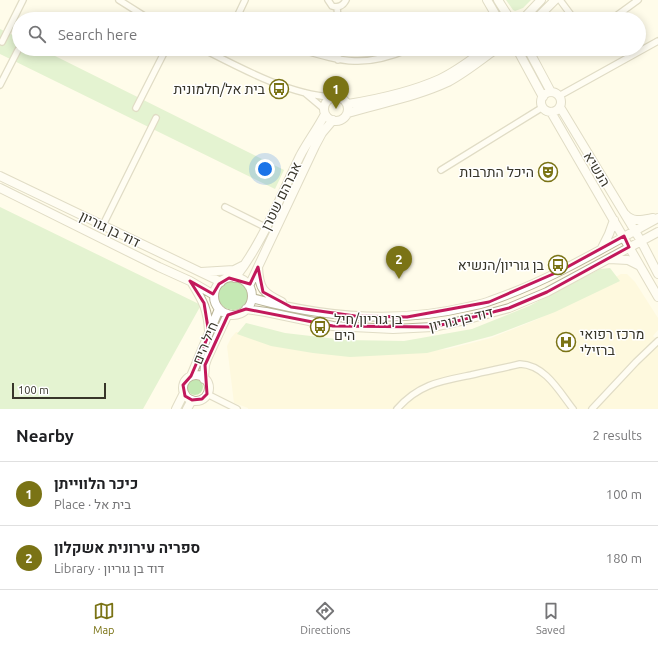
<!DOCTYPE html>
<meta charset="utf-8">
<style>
:root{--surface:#fff;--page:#f6f6f6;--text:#202124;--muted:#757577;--line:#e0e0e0;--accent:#7a7315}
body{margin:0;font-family:Ubuntu,Heebo,sans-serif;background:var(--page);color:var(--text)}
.scale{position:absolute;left:12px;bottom:10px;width:94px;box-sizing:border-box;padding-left:4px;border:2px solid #373529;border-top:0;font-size:11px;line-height:14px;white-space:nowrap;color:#373529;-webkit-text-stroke:3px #fff;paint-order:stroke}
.you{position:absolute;left:265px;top:169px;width:14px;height:14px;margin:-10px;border:3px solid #fff;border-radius:50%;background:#1a73e8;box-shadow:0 0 0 6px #1a73e833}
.badge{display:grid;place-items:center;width:26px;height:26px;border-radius:50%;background:var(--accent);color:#fff;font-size:13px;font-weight:700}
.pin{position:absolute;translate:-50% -33px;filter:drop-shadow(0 1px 2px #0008)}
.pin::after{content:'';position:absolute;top:21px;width:14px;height:12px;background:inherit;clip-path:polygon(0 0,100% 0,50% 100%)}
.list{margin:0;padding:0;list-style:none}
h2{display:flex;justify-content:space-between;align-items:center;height:52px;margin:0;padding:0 16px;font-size:17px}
h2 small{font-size:13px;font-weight:400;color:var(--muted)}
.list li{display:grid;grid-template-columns:26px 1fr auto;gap:12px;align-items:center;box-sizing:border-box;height:64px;padding:0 16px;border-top:1px solid var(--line)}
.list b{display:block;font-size:15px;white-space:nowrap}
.list p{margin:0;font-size:13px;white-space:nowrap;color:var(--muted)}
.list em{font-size:13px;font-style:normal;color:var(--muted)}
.icon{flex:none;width:22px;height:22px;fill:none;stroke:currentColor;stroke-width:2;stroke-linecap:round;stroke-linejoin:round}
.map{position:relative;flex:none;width:658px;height:409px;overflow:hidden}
.search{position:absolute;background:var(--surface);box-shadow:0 2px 10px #0003;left:12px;right:12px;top:12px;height:44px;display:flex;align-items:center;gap:10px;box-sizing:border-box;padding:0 14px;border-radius:22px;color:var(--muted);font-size:15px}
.sheet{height:180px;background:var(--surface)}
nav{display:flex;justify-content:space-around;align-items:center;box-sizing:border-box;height:56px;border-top:1px solid var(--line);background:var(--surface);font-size:11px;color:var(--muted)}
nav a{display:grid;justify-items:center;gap:2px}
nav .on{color:var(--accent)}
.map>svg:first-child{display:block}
.built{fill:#fcf6d1}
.green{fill:#c4e8b3}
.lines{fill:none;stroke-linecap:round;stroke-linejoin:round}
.street-casing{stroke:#bbb69a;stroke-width:8}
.secondary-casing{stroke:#bbb69a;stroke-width:10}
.street{stroke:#fff;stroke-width:5.5}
.secondary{stroke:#fff;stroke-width:8}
.marked{fill:none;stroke:#c2185b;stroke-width:3;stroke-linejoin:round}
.labels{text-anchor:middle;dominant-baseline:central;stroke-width:3;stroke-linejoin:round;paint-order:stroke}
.poi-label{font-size:14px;fill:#373529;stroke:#fff;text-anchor:end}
.street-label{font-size:14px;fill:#373529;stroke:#fff}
</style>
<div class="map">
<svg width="658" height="409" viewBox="0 0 658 409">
<rect width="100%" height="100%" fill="#fffcea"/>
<path class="built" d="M 621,274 L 627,274 L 635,282 L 658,318 L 658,330 L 653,336 L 658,341 L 658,409 L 248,409 L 248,408 L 234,403 L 227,346 L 231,338 L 236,332 L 245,332 L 414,352 L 448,349 L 491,338 L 538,319 L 579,298 Z"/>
<path class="green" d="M 506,0 L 531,0 L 523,8 L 515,11 L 513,10 Z
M 0,29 L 19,38 L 19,49 L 41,49 L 284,170 L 275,189 L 0,54 Z
M 0,207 L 201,305 L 143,409 L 0,409 Z
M 610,268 L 620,281 L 555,312 L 492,336 L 427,353 L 350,357 L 313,353 L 271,346 L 237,334 L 246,323 L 285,333 L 345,340 L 404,341 L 472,329 L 529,306 L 600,269 Z
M218 295a15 15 0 1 1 30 0a15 15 0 1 1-30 0Z
M187 387a8 8 0 1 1 16 0a8 8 0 1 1-16 0Z"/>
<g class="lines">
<defs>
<path id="street" d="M 119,0 L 149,19
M 328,0 L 332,6 C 338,8 343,6 346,0
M 560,0 L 574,19
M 337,7 L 338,19
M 236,19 L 245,0
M 612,19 L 638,0
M 2,42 L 23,0
M 203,49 C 240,68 290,95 332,97
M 299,49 C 344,62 364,68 409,49
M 338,60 L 338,49
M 0,85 L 18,50
M 305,93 L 324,109
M 559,96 L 658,41
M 136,108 L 166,49
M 441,170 L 543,107
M 225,207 L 265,227
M 103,225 L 156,118
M 207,394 L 237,409
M 397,409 C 419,384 441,381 471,375 C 487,371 504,368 520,364 C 545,365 559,391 573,409
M 592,409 L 636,362 L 658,341"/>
<path id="secondary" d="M 487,0 L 498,19
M 498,0 L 510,19
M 523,19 L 541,0
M 536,19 L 555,0
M 517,49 L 543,97
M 528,49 L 551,92
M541 102a10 10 0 1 1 20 0a10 10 0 1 1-20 0Z
M324 109a12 12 0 1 1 24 0a12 12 0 1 1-24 0Z
M 348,104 C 379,99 411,92 440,79 C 457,71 471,60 486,49
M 560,107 L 641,241 L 658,274
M 551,112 L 658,297
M 348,113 C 381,103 416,97 448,82 C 465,73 481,60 496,49
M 0,176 L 221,282
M 0,188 L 159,267 L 190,281 L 214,295
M 625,214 C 633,223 642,220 653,218
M 602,248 L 609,234 L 614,220
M 609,259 L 628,260 L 640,266
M 258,267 C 259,289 263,293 282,302
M 201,272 L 234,270 L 244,265
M214 296a19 19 0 1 1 38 0a19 19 0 1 1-38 0Z
M 235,278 C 263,242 280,197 300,156 C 308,141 318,128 325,114
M 192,283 C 203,301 208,310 209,331
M 249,286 L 315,146 L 322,133 L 333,120
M 252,298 C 321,317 396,324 467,307 C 475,305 483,304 490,301 C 549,281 603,248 658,218
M 246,309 L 266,312 L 333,326 L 393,329 L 433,327 L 465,320 L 509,308 L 547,292 L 658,232
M183 388a13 13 0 1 1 26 0a13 13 0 1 1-26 0Z
M 191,376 L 219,309
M 204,379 L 205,365 L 207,359 L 228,314
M 176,409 L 184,393
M 187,409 L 192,400"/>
</defs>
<use href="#street" class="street-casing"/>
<use href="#secondary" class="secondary-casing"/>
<use href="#street" class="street"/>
<use href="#secondary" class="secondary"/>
</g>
<path d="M0 0H658V409H0ZM 624,236 L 629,247 L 547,292 L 509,308 L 433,327 L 333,326 L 246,309 L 228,315 L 205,365 L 207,394 L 202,399 L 192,400 L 185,396 L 183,385 L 191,376 L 209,334 L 204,303 L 190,281 L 213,294 L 219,284 L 229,278 L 250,284 L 258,267 L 263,292 L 291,307 L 355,316 L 407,317 L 489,302 L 560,271 Z" fill="#fffcea" fill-opacity=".55" fill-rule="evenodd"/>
<path class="marked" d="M 624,236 L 629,247 L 547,292 L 509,308 L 433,327 L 333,326 L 246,309 L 228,315 L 205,365 L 207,394 L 202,399 L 192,400 L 185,396 L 183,385 L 191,376 L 209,334 L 204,303 L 190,281 L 213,294 L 219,284 L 229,278 L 250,284 L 258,267 L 263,292 L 291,307 L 355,316 L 407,317 L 489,302 L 560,271 Z"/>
<defs>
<symbol id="bus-ring" viewBox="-11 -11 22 22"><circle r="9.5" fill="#fff" stroke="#7a7315" stroke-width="1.5"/><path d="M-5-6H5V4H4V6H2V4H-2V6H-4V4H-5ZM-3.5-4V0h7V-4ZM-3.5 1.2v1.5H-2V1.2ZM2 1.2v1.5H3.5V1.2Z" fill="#7a7315"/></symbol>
<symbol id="theatre-ring" viewBox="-11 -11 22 22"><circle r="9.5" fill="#fff" stroke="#7a7315" stroke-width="1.5"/><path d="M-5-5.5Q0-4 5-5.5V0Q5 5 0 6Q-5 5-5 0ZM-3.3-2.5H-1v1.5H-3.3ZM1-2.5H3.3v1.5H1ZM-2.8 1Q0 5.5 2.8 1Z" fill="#7a7315"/></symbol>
<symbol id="hospital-ring" viewBox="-11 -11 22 22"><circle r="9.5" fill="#fff" stroke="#7a7315" stroke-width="1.5"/><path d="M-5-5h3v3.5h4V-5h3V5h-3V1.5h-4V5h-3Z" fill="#7a7315"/></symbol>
</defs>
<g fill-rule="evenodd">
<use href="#bus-ring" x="268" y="78" width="22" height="22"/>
<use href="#theatre-ring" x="537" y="161" width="22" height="22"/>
<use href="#bus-ring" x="547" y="254" width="22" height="22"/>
<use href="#bus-ring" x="309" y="316" width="22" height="22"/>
<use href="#hospital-ring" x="555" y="331" width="22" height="22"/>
</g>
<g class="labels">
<g class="poi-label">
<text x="265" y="89">בית אל/חלמונית</text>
<text x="534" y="172">היכל התרבות</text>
<text x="544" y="265">בן גוריון/הנשיא</text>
<text x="334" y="319" text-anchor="start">בן גוריון/חיל<tspan x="334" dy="16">הים</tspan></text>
<text x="580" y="334" text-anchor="start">מרכז רפואי<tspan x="580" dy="16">ברזילי</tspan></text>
</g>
<g class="street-label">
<text transform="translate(597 169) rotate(59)">הנשיא</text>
<text transform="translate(281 196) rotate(-64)">אברהם שטרן</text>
<text transform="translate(110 229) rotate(26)">דוד בן גוריון</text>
<text transform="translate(461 319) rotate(-13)">דוד בן גוריון</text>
<text transform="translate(205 343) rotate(-67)">חיל הים</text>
</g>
</g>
</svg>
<div class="scale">100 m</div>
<div class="you"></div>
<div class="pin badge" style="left:336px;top:109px">1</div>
<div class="pin badge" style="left:399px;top:279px">2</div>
<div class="search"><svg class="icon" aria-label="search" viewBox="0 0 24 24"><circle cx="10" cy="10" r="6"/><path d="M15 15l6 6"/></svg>Search here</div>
</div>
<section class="sheet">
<h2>Nearby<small>2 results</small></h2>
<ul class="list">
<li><span class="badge">1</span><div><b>כיכר הלווייתן</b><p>Place · בית אל</p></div><em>100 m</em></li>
<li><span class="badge">2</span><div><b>ספריה עירונית אשקלון</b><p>Library · דוד בן גוריון</p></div><em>180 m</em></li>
</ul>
</section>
<nav>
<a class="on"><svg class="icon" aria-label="map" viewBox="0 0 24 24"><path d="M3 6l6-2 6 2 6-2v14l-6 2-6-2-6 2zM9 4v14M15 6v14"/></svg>Map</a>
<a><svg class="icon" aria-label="directions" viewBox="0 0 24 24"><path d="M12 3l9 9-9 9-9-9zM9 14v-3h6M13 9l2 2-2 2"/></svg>Directions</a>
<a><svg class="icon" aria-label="saved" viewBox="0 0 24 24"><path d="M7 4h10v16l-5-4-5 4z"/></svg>Saved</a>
</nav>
